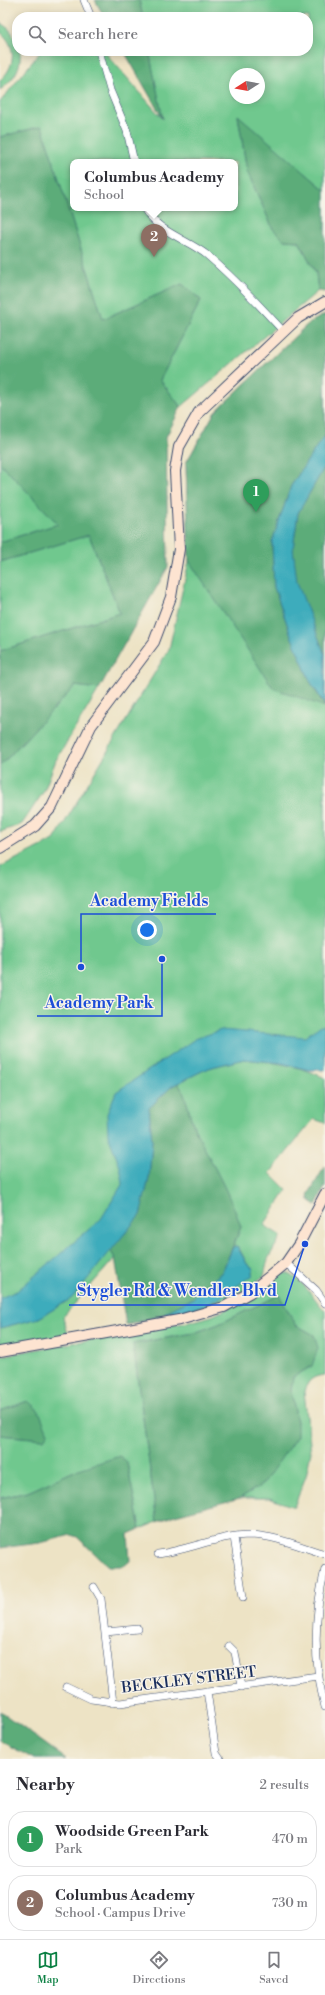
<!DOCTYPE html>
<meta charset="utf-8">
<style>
:root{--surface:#fff;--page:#f2f2f3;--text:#2b2b33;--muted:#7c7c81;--line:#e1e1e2;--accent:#0b8043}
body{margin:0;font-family:"Libre Bodoni",serif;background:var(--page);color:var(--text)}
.compass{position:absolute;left:229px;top:68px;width:36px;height:36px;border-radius:50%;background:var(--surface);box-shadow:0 2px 10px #0003;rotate:259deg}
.you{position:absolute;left:147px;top:930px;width:14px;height:14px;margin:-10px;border:3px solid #fff;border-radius:50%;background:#1a73e8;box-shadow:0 0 0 6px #1a73e833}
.badge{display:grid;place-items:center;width:26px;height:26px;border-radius:50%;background:var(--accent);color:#fff;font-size:13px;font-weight:700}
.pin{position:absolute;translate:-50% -33px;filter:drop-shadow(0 1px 2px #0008)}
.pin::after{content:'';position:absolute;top:21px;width:14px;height:12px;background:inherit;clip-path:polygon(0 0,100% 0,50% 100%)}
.popup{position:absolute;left:70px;top:159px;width:168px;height:52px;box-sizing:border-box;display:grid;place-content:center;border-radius:8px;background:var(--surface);filter:drop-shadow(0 1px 3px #0005);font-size:13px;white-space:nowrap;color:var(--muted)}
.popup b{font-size:15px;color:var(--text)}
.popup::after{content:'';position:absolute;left:50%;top:100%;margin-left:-8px;border:8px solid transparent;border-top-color:var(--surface)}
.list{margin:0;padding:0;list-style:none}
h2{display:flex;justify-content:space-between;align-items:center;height:52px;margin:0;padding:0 16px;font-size:17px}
h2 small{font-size:13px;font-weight:400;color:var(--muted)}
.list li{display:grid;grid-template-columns:26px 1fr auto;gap:12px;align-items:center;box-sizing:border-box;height:56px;margin:0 8px 8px;padding:0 8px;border:1px solid var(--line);border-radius:16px}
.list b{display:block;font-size:15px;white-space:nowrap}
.list p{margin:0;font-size:13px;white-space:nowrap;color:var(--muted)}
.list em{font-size:13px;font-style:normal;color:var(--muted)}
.icon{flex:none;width:22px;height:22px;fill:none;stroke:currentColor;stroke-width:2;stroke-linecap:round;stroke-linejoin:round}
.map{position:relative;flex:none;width:325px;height:1759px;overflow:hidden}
.search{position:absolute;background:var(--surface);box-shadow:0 2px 10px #0003;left:12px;right:12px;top:12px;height:44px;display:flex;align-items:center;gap:10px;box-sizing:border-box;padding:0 14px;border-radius:16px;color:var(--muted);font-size:15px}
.sheet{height:180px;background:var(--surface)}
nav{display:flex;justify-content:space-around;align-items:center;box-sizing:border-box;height:56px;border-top:1px solid var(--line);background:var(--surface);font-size:11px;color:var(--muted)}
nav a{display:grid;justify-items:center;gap:2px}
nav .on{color:var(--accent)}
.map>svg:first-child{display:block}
.green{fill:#6fc88e;stroke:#457c76;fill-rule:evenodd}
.forest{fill:#5bac79;stroke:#3b6e6c}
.water{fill:#3eacbc;stroke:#2c6e8d}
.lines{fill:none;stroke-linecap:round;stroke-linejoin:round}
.street-casing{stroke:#3a4a6d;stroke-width:8}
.secondary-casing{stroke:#3a4a6d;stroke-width:12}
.street{stroke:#fff;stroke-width:7}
.secondary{stroke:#fde4d1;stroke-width:10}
.labels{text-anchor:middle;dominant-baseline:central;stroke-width:3;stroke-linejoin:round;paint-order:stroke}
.street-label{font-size:15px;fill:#1b2f5e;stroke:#f7f3e8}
.leader{fill:none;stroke:#1d4ed8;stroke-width:1.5}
.callout-dot{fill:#1d4ed8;stroke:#f7f3e8;stroke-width:1.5}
.callout-label{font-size:16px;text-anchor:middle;font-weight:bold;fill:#1d4ed8;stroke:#f7f3e8;stroke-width:3;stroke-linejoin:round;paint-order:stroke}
</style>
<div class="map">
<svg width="325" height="1759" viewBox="0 0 325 1759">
<rect width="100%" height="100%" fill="#f7f3e8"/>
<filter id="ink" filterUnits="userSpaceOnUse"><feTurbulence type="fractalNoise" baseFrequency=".025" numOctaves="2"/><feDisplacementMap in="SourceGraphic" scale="8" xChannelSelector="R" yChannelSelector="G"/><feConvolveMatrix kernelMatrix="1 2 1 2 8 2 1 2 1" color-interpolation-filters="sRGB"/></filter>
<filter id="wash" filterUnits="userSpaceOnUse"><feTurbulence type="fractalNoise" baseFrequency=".012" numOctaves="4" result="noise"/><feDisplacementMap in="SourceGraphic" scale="16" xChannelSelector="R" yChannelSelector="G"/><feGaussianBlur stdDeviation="0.9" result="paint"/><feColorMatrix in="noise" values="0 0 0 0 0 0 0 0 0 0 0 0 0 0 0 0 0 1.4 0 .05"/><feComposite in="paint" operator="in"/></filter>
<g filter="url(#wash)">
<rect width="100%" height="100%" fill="#ede3c5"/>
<path class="green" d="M 139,0 L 325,0 L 325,190 L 238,116 L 247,171 L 273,229 L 284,240 L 299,241 L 316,273 L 318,291 L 181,407 L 160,380 L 201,300 L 182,284 L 103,319 L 42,126 L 0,137 L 0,102 L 41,51 L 104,51 L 162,118 L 149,51 L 308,51 L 308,17 L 143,17 ZM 235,74 L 259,74 L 259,98 L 235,98 ZM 73,162 L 235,162 L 235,208 L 73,208 Z
M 0,23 C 12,29 17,38 17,51 L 20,51 C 22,69 13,80 0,90 L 0,80 C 16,67 17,45 0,32 Z
M 325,314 L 325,1061 L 233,1050 L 147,1093 L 122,1220 L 0,1315 L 0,867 L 54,840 L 169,649 L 189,561 L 186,463 L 215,412 L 308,324 Z
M 0,463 L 59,524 L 0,542 Z
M 89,535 L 120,613 L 0,651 L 0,562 Z
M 75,686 L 99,689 L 56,760 L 44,791 L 22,824 L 0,832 L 0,766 Z
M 244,1059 C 272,1062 299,1065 325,1078 L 325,1123 L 314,1119 L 270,1173 L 287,1190 L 264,1225 L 281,1236 L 268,1259 L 264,1276 L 223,1304 L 205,1310 L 126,1325 L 204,1306 L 221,1297 L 253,1274 L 253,1269 L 247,1264 L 239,1248 L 237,1246 L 233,1247 L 241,1227 C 229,1194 211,1163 196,1132 C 188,1115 189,1100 178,1083 L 208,1068 Z
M 110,1250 L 115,1258 L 63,1317 L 69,1337 L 0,1349 L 0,1328 L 39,1318 L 72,1298 Z
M 287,1273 C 302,1279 314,1298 325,1311 L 325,1375 C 313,1376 308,1380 304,1391 L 311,1452 L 306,1476 L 294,1507 L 269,1498 L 240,1498 L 263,1484 L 297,1422 L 291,1391 L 293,1377 L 312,1366 L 314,1335 L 296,1325 L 279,1295 L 219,1324 L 194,1333 L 133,1344 L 157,1522 L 140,1529 L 127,1463 L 79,1469 L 28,1492 L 0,1498 L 0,1435 L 44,1439 L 28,1401 L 0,1411 L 0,1356 L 190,1322 L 212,1316 L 227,1309 L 279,1274 Z"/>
<path class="forest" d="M 95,0 L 139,0 L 143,17 L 104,17 Z
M 124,51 L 149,51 L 163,119 Z
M 238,115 L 325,190 L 325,292 L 318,291 L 316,273 L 299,241 L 284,240 L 273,229 L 247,171 Z
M 42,126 L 103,319 L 182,284 L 201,300 L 160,380 L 181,407 L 166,437 L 168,567 L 99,689 L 75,686 L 0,766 L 0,651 L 120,613 L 89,535 L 0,562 L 0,542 L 58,524 L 0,463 L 0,137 Z
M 325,314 L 325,436 L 317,446 L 291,486 L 272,542 L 274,587 L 292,638 L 310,681 L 325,707 L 273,688 L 189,561 L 186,463 L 215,412 L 308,324 Z
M 325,466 L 325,655 L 296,582 L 293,548 L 298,513 Z
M 178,1083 C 189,1100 188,1115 196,1132 C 212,1163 230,1194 241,1227 L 222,1272 L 192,1299 L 166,1312 L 165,1314 L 126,1325 L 115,1258 L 110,1250 L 140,1215 L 149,1178 L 152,1141 L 149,1108 L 172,1086 Z
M 325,1166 L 325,1187 L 316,1205 L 309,1200 L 308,1195 Z
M 279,1295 L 296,1325 L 314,1335 L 318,1348 L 312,1366 L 293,1377 L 291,1391 L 297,1422 L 297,1436 L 263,1484 L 240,1498 L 175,1515 L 157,1522 L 133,1344 L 194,1333 L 219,1324 Z
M 28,1401 L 39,1411 L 48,1433 L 44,1439 L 0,1435 L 0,1411 Z
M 120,1456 L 127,1463 L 140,1529 L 128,1534 L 130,1561 L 124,1566 L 108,1566 L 77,1537 L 71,1535 L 40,1543 L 0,1548 L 0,1498 L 28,1492 L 79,1469 Z
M 0,1711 L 66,1759 L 34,1759 L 0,1741 Z"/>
<path class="water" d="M 325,436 L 325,466 L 298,513 L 293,548 L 297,582 L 325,655 L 325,705 L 310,681 L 292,638 L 274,587 L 272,542 L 291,486 L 317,446 Z
M 321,1025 L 325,1026 L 325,1070 L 309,1070 L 281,1063 L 244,1059 L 208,1068 L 172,1086 L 149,1108 L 152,1141 L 149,1178 L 140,1215 L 72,1298 L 39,1318 L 0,1328 L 0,1298 L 17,1291 L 101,1219 L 123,1183 L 120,1167 L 108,1135 L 107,1114 L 116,1092 L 195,1039 L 221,1030 L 305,1037 Z
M 237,1246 L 247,1264 L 253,1269 L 253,1275 L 221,1297 L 204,1306 L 165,1314 L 166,1312 L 192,1299 L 222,1272 L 233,1247 Z"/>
</g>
<g filter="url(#ink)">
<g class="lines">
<defs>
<path id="street" d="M 84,0 L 91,17
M 99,51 L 110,90 L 127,131 L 134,162
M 144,208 C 157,232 187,239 207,255 C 235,279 259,305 283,331
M 286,1263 L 316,1290 L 325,1303
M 234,1537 L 243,1597
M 158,1554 C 189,1550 219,1535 251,1535 C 276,1536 301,1547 325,1554
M 325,1569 C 314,1614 313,1662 325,1707
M 94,1587 L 101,1599 L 113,1703
M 105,1632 L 138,1629
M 229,1646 L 235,1652 L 241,1687
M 66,1687 L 91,1699 L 120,1703 L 318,1676
M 207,1691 L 216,1753 L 220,1759"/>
<path id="secondary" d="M 0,848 L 35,826 L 52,807 L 91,726 L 154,642 L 171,597 L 179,549 L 175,471 L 179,447 L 199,412 L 298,318 L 325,302
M 0,1352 L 179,1320 L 224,1307 L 249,1293 L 286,1263 L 299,1244 L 325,1194"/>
</defs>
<use href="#street" class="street-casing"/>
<use href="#secondary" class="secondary-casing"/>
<use href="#street" class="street"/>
<use href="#secondary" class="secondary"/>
</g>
</g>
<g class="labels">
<g class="street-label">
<text transform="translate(189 1680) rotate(-7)">BECKLEY STREET</text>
</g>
</g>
<path class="leader" d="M81 967L81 914H216M162 959L162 1016H37M305 1244L285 1305H69"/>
<g class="callout-dot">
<circle cx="81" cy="967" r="4"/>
<circle cx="162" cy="959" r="4"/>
<circle cx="305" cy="1244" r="4"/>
</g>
<g class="callout-label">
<text x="149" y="906">Academy Fields</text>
<text x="99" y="1008">Academy Park</text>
<text x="177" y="1296">Stygler Rd &amp; Wendler Blvd</text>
</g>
</svg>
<svg class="compass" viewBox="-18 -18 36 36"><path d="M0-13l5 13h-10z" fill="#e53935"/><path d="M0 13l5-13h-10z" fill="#7c7c81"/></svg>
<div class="you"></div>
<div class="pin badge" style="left:256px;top:512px;background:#2e9e5b">1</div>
<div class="pin badge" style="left:154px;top:257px;background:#8d6e63">2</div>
<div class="popup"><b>Columbus Academy</b>School</div>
<div class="search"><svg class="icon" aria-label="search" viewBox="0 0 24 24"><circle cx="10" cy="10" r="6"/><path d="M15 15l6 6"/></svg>Search here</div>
</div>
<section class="sheet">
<h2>Nearby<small>2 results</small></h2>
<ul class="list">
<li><span class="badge" style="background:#2e9e5b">1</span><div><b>Woodside Green Park</b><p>Park</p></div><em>470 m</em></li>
<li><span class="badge" style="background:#8d6e63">2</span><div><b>Columbus Academy</b><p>School · Campus Drive</p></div><em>730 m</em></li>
</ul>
</section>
<nav>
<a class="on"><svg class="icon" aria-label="map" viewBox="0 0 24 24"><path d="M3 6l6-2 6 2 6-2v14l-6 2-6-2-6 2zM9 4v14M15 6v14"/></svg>Map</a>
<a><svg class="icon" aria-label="directions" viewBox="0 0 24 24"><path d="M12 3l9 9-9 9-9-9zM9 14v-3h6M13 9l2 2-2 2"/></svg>Directions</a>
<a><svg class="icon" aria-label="saved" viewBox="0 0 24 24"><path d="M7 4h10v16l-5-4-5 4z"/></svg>Saved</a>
</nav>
